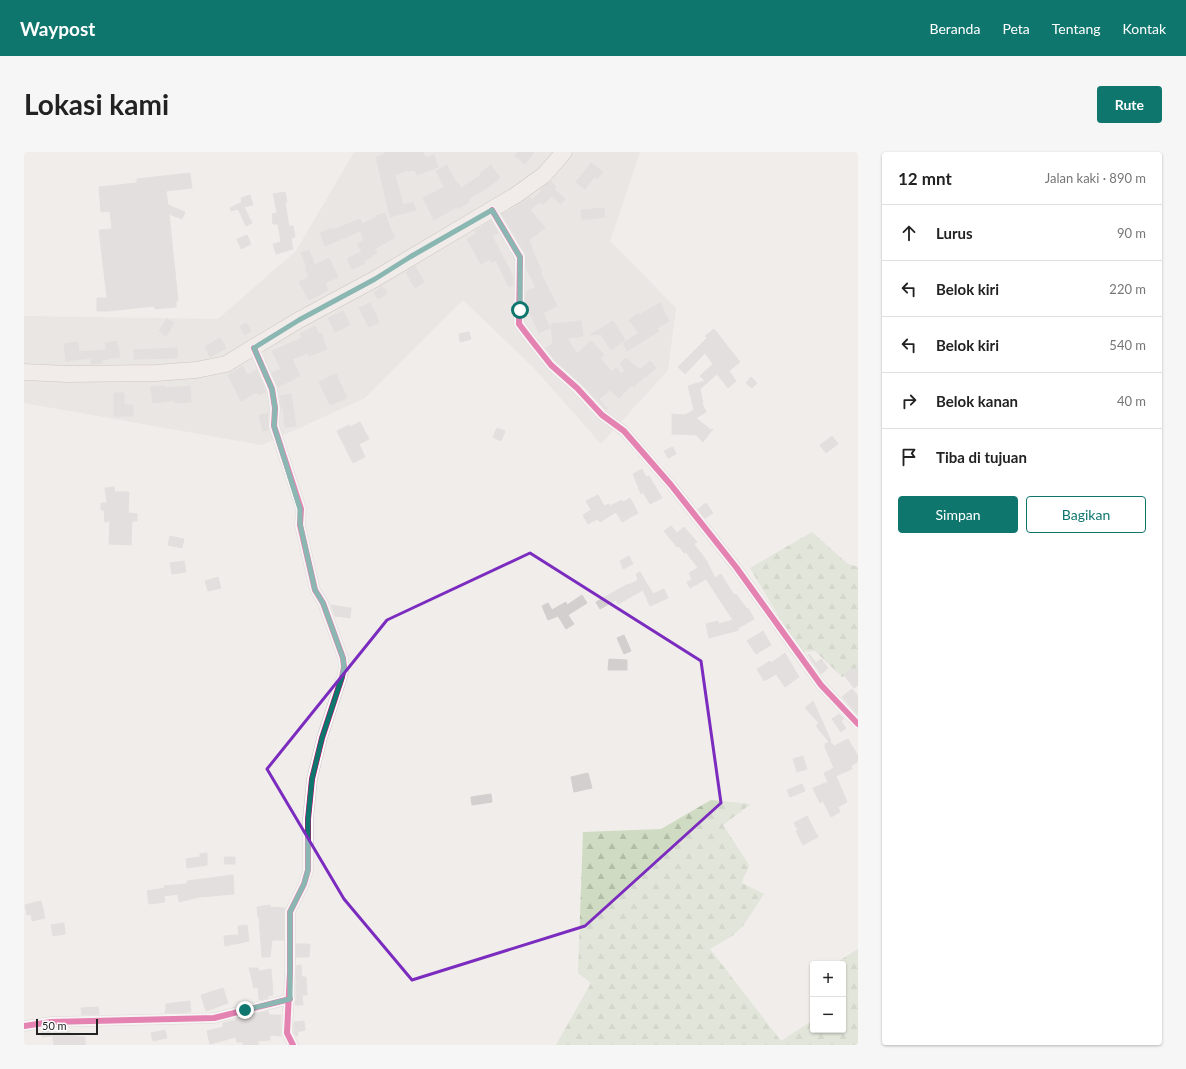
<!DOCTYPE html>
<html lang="id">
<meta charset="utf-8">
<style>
:root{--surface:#fff;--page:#f6f6f6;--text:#222;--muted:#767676;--line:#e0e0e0;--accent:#0f766e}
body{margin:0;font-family:Lato,sans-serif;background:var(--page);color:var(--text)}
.controls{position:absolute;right:12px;bottom:12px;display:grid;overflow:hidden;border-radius:4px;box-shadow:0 1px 3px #0004}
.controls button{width:36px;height:36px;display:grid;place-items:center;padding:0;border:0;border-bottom:1px solid var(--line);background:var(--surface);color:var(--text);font:20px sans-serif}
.scale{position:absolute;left:12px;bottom:10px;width:62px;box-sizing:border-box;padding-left:4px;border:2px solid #222;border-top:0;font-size:11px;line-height:14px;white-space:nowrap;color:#222;-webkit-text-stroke:3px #fff;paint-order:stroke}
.stop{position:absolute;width:12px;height:12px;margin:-9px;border:3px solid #0f766e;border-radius:50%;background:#fff}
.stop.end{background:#0f766e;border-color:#fff;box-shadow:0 1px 4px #0008}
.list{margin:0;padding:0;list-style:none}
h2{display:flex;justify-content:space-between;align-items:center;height:52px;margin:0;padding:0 16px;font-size:17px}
h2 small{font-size:13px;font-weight:400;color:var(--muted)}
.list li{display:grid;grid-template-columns:26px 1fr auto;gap:12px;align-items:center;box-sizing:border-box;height:56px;padding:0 16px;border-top:1px solid var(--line)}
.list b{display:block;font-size:15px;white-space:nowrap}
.list em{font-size:13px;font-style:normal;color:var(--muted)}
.actions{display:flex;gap:8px;padding:12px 16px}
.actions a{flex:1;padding:9px 0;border:1px solid var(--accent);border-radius:4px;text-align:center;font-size:14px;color:var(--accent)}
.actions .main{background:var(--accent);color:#fff}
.icon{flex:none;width:22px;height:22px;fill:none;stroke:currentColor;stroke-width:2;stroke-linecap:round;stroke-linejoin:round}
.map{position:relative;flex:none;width:834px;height:893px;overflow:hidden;border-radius:4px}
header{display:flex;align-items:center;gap:24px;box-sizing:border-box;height:56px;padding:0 20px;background:var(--accent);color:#fff}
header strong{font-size:19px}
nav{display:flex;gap:22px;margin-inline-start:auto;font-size:14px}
.intro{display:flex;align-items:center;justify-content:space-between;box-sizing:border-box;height:96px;padding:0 24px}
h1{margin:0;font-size:28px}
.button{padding:10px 18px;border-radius:4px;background:var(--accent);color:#fff;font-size:14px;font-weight:700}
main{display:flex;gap:24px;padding:0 24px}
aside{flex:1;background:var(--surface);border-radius:4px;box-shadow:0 1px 3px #0004}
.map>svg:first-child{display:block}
.residential{fill:#dfdddc}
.forest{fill:url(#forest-firs)}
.building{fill:#d2cfce;stroke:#d3cfcd}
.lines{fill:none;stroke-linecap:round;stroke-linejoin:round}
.minor-casing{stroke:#c3c2c1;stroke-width:11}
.primary-casing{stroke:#a59789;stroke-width:17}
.minor{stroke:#fdfcfc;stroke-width:10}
.primary{stroke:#f2ece8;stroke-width:16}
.cycleway-casing{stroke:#fff;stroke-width:8}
.cycleway{stroke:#d6006c;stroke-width:6}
.route{stroke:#0f766e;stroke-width:5}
.marked{fill:none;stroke:#7b2cbf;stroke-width:3;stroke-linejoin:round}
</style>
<header>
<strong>Waypost</strong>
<nav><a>Beranda</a><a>Peta</a><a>Tentang</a><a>Kontak</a></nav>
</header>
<div class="intro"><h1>Lokasi kami</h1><a class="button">Rute</a></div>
<main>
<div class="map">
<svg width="834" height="893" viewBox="0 0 834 893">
<defs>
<pattern id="forest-firs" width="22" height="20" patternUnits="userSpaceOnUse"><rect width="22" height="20" fill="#d0dbc3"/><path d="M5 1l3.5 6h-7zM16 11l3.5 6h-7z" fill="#b2bca7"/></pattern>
</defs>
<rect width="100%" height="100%" fill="#f0edeb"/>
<path class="residential" d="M 332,0 L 616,0 L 586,89 L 652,156 L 644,218 L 577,292 L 510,216 L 439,148 L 341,246 L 238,293 L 0,251 L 0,164 L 194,167 L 272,99 L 329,2 Z"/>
<path class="forest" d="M 788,380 L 824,412 L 834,415 L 834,516 L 818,525 L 791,499 L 776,500 L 726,416 Z
M 687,648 L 727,652 L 699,673 L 725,713 C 724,720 719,724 718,731 L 740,742 L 719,774 L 708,784 L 686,797 L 757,889 L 789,868 L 789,878 L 819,878 L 819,812 L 810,812 L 834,797 L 834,893 L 532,893 L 567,831 L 554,821 L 559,680 L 637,677 Z"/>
<path class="building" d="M 360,0 L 399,0 L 402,6 L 410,3 L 414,15 L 393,23 L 391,18 L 384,19 L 384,18 L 371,23 L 379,53 L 389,50 L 392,58 L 366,65 L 352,5 L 361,2 Z
M 494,0 L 510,0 L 501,12 L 491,4 Z
M 567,11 L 579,20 L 573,27 L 571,24 L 561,37 L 552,30 Z
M 423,13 L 433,32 L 434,31 L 437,36 L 457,23 L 456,21 L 467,13 L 476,26 L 465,35 L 444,47 L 445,50 L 434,57 L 433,55 L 410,68 L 399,46 L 420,35 L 412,19 Z
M 166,21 L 168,36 L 142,39 L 144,53 L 161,60 L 158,67 L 145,62 L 154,149 L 152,149 L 152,155 L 131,157 L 130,154 L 84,159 L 73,159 L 73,146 L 83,146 L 75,78 L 88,77 L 86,59 L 77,60 L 75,35 L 113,31 L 113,27 Z
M 527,29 L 532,35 L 530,37 L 541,47 L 537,52 L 528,44 L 519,53 L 516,50 L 506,58 L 521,76 L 505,88 L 509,97 L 508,97 L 518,120 L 516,120 L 533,154 L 519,161 L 526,176 L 515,181 L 502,153 L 502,140 L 512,135 L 502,116 L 502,102 L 478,62 L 485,59 L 506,45 L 508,48 L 518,38 L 517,37 Z
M 261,40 L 263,50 L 261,50 L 265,74 L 269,74 L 271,85 L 267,86 L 269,97 L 252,102 L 249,92 L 257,90 L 254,72 L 249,72 L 248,62 L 253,61 L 249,42 Z
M 226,43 L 229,53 L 220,55 L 228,71 L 222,74 L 214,57 L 207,59 L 206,56 L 218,50 L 217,46 Z
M 580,56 L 581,65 L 558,68 L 557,58 Z
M 361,61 L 365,73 L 371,85 L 351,97 L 353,101 L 340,109 L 341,111 L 328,117 L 323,107 L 338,99 L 333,92 L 340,88 L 336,79 L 301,94 L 296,81 L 308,76 L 309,78 L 336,67 L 338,72 L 353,65 L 352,64 Z
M 467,69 L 474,81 L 468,84 L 489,124 L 489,133 L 485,135 L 472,108 L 468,110 L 466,107 L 457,112 L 443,87 L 452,82 L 451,79 Z
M 223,83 L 227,92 L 217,97 L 213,87 Z
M 285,98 L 291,113 L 305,106 L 314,125 L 301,131 L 304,138 L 285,148 L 275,130 L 285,125 L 281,116 L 283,115 L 277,101 Z
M 391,114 L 400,130 L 391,136 L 382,120 Z
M 358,134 L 363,141 L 354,147 L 350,141 Z
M 346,151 L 355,170 L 345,175 L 335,156 Z
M 636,151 L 645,169 L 633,176 L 635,179 L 603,199 L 599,191 L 615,181 L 605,168 L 614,161 L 615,163 Z
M 319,159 L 326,173 L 311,180 L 304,166 Z
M 143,167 L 150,171 L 142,184 L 135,179 Z
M 557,169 L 559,184 L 543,186 L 553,202 L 567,189 L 580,203 L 576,206 L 588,220 L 592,216 L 597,222 L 601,219 L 596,212 L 602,206 L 616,218 L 626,209 L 632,216 L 622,225 L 621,224 L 610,235 L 608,233 L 595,246 L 586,238 L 575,247 L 583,257 L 582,257 L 558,232 L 532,209 L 522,196 L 529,191 L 527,172 Z
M 589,169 L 601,188 L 587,198 L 577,182 L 566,183 Z
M 222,171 L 227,179 L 221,183 L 216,175 Z
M 291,174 L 294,182 L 297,181 L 303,197 L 285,204 L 284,201 L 268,207 L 276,224 L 254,235 L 248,221 L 257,217 L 248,199 L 278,186 L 276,182 Z
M 690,177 L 716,210 L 705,219 L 712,229 L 704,236 L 693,222 L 676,237 L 679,251 L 678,251 L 682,260 L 672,266 L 687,278 L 689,277 L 679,290 L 673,284 L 676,283 L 648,282 L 648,262 L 661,263 L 670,258 L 664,234 L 681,229 L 676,224 L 689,212 L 681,201 L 661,222 L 654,215 L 683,186 L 681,184 Z
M 445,180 L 447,187 L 436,190 L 435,182 Z
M 196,186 L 202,196 L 186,205 L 181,195 Z
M 93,189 L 96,205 L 78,208 L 78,211 L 67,212 L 67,206 L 42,209 L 40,192 L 54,190 L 55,200 L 82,198 L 81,191 Z
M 153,196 L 153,206 L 110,207 L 110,198 Z
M 219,214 L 223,223 L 233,218 L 242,241 L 241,241 L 241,240 L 235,243 L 233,240 L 217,249 L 204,223 Z
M 312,222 L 323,246 L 306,253 L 295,230 Z
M 727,225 L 733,231 L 728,236 L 722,231 Z
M 141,234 L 141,236 L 166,234 L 167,250 L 151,251 L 151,248 L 129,251 L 127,235 Z
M 90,241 L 100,241 L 100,253 L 109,253 L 109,264 L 90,264 Z
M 267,242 L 270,260 L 272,274 L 261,275 L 259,254 L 257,255 L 256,244 Z
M 244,261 L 244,278 L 239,279 L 235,263 Z
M 336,270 L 345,287 L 335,292 L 341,305 L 329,311 L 313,279 L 325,273 L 326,275 Z
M 473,276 L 481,279 L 477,289 L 469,285 Z
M 808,284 L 814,292 L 802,301 L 796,293 Z
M 649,295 L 652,302 L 644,306 L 640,299 Z
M 618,317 L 622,325 L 625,324 L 638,346 L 626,352 L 619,340 L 617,342 L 609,322 Z
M 90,335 L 91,340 L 105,340 L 104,361 L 113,362 L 113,369 L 108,369 L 107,393 L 85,392 L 86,369 L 81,370 L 80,358 L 77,358 L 77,351 L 83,351 L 81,336 Z
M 574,343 L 580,354 L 585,352 L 586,354 L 598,348 L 599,350 L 606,346 L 614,361 L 598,370 L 592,360 L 576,370 L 573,367 L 564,372 L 559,363 L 567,358 L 562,349 Z
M 682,351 L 689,361 L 681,366 L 674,357 Z
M 647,374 L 653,381 L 660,375 L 673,390 L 670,392 L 682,408 L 691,426 L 697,422 L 710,443 L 712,442 L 723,457 L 724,456 L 730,467 L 714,476 L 715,478 L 685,486 L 682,472 L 694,469 L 695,472 L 709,468 L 682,427 L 666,436 L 663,430 L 668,428 L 665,421 L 674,416 L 662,400 L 660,401 L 655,394 L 653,395 L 640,379 Z
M 146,384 L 160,387 L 158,396 L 144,393 Z
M 605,404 L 609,412 L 599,417 L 596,409 Z
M 160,409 L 162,420 L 148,422 L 146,411 Z
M 616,420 L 629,442 L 640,437 L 644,446 L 626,454 L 619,438 L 594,452 L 592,448 L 576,457 L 572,450 L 604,432 L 605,433 L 614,428 L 612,422 Z
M 194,425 L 197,436 L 184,439 L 181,429 Z
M 558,443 L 563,451 L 544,463 L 550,472 L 542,477 L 534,464 L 524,468 L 518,454 L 524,451 L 528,458 L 542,450 L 543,453 Z
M 307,453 L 327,456 L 326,466 L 311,464 Z
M 739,479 L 747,493 L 732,502 L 723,489 Z
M 600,483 L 607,499 L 600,502 L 593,486 Z
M 761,501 L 775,525 L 761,535 L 752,522 L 740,529 L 733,517 L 746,509 L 747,511 Z
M 785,502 L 792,511 L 797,507 L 804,516 L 797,522 L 784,503 Z
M 585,507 L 603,508 L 603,518 L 584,518 Z
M 834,515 L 834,533 L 830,536 L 820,523 L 829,516 L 830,518 Z
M 828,537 L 834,544 L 834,563 L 818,545 Z
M 789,549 L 807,589 L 806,590 L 810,594 L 824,587 L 834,604 L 834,609 L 827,614 L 828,617 L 812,624 L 823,650 L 814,655 L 816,660 L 807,665 L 799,649 L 796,651 L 789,636 L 804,630 L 800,621 L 810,616 L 801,595 L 801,592 L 805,590 L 792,574 L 795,571 L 781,556 Z
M 815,562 L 820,567 L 817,569 L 822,576 L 817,580 L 808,567 Z
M 779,604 L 783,617 L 773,620 L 769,607 Z
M 564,621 L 568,636 L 550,640 L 547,625 Z
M 778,632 L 781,639 L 766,645 L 763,638 Z
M 467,642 L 468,650 L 448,653 L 447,645 Z
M 783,664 L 794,685 L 779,693 L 772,679 L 774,678 L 770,671 Z
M 183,701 L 183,713 L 163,716 L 162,707 L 176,705 L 176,702 Z
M 200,705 L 211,705 L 211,712 L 201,712 Z
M 209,723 L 210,742 L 175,745 L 155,750 L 154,742 L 140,744 L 141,750 L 125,752 L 123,739 L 141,736 L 140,734 L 163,732 L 163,729 Z
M 17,749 L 21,766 L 8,769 L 7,762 L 3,763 L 1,753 Z
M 246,753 L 246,755 L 261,756 L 260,760 L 260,788 L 248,788 L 246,805 L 238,805 L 235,765 L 234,765 L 233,755 Z
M 40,771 L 41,782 L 29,784 L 27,773 Z
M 223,773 L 225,789 L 201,794 L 200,784 L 215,783 L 214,774 Z
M 272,792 L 286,792 L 285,805 L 272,805 Z
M 277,813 L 278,825 L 282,825 L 283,843 L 278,843 L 279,853 L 271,853 L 272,848 L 272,814 Z
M 225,816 L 234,816 L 235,819 L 247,817 L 249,843 L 244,844 L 244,846 L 235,848 L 234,835 L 230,836 Z
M 199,836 L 204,851 L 182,859 L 177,843 Z
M 166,849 L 167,860 L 141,861 L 141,859 L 142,858 L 142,852 Z
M 74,855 L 75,862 L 58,863 L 57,856 Z
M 244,859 L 245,863 L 257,863 L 257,884 L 246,883 L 246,888 L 234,889 L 234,893 L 219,893 L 219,890 L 213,890 L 212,885 L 186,892 L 183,879 L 199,875 L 199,871 L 212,868 L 212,867 Z
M 280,869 L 281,878 L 273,880 L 274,884 L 272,884 L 270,880 L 270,870 Z
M 27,877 L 27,884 L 18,885 L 18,878 Z
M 141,878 L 143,886 L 129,889 L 127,881 Z
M 45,879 L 46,883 L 61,885 L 61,893 L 30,893 L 28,881 Z"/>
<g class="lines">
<defs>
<path id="minor" d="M 468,58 L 496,105 L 495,172 L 508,189 L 527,213 L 553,236 L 578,263 L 600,279 L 647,333 L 712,415 L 797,533 L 834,572
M 230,196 L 248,237 L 251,256 L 250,274 L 277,357 L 276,373 L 291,438 L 299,451 L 319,506 L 320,515 L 318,525 L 298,586 L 288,627 L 284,667 L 284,718 L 280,732 L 266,760 L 266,820 L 263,881 L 269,893
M 0,874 L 27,870 L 190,866 L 266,847"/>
<path id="primary" d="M 0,220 L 43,222 L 132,221 L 172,218 L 202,212 L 275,168 L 351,127 L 492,43 L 520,23 L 540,0"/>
</defs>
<use href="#minor" class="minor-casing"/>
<use href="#primary" class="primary-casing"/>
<use href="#minor" class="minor"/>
<use href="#primary" class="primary"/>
<defs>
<path id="cycleway" d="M 468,58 L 496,105 L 495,172 L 508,189 L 527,213 L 553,236 L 578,263 L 600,279 L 647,333 L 712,415 L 797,533 L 834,572
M 230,196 L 248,237 L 251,256 L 250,274 L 277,357 L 276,373 L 291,438 L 299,451 L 319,506 L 320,515 L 318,525 L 298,586 L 288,627 L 284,667 L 284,718 L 280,732 L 266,760 L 266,820 L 263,881 L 269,893
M 0,874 L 27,870 L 190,866 L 266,847"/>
</defs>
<use href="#cycleway" class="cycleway-casing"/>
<use href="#cycleway" class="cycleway"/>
</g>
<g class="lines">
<path class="route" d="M 221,858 L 266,847 L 266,760 L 280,732 L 284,718 L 284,667 L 288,627 L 298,586 L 318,525 L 320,515 L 319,506 L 299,451 L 291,438 L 276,372 L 276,357 L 250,274 L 251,256 L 248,237 L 230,196 L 275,168 L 351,127 L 386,105 L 468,58 L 496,105 L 496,158"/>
</g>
<path d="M0 0H834V893H0ZM 506,401 L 677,509 L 697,651 L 561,774 L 388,828 L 320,747 L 243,617 L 363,468 Z" fill="#f0edeb" fill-opacity=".55" fill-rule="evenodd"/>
<path class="marked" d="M 506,401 L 677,509 L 697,651 L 561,774 L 388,828 L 320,747 L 243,617 L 363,468 Z"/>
</svg>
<div class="controls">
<button>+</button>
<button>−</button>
</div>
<div class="scale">50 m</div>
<div class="stop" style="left:496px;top:158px"></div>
<div class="stop end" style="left:221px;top:858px"></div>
</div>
<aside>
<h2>12 mnt<small>Jalan kaki · 890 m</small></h2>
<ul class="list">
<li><svg class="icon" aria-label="ahead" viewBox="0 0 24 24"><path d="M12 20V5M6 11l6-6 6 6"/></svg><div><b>Lurus</b></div><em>90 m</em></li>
<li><svg class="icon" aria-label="left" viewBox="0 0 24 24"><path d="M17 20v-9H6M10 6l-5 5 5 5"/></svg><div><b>Belok kiri</b></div><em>220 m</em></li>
<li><svg class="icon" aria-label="left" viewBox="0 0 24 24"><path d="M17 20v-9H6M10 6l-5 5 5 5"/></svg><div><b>Belok kiri</b></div><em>540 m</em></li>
<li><svg class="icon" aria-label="right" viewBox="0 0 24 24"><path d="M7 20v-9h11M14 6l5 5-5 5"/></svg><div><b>Belok kanan</b></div><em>40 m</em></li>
<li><svg class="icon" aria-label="arrive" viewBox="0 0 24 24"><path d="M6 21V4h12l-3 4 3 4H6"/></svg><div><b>Tiba di tujuan</b></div></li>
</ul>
<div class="actions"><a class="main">Simpan</a><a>Bagikan</a></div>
</aside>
</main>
